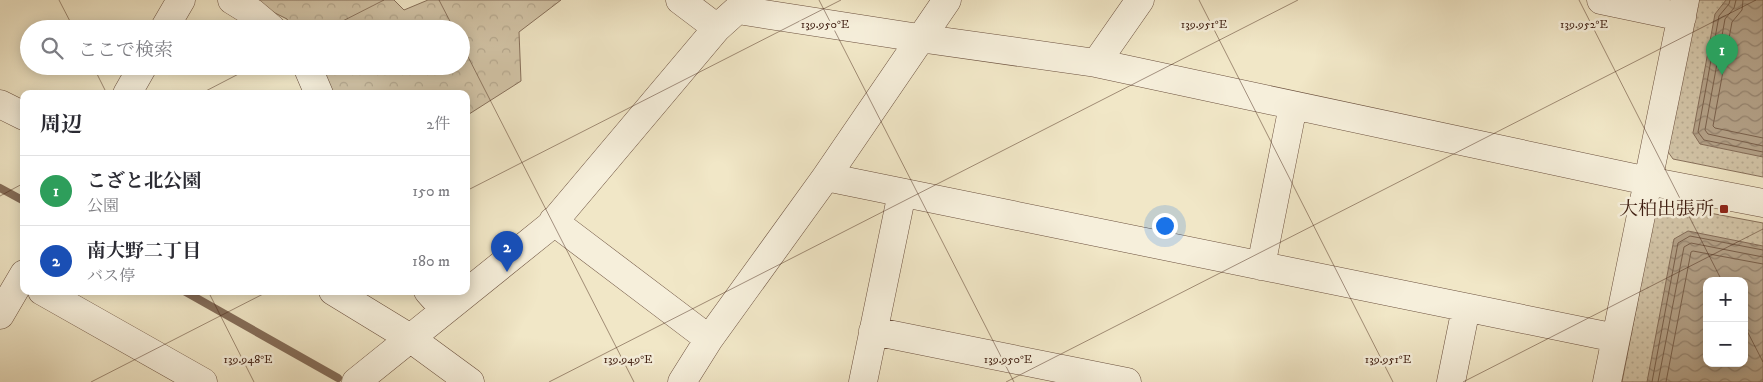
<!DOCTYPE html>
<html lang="ja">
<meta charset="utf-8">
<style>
:root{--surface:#fff;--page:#f7f7f7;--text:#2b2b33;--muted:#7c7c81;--line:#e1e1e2;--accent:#d93025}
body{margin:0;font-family:"IM FELL DW Pica","Noto Serif JP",serif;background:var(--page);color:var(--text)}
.controls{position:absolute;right:15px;bottom:15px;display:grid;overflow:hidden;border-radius:10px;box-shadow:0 2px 12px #0003}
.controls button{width:45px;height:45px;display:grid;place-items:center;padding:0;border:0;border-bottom:1px solid var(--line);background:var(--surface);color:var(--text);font:25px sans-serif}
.you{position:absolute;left:1164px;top:225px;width:18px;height:18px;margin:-12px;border:4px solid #fff;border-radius:50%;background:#1a73e8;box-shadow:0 0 0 8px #1a73e833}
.badge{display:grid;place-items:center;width:32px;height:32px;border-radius:50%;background:var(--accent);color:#fff;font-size:16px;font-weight:700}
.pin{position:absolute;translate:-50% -41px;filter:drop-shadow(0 1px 2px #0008)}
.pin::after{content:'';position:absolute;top:26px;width:18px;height:15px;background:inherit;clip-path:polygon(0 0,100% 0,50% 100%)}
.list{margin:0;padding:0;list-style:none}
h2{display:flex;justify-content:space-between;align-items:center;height:65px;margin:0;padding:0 20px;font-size:21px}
h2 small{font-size:16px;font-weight:400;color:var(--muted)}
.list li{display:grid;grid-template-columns:32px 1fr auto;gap:15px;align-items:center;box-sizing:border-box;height:70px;padding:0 20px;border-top:1px solid var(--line)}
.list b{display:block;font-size:19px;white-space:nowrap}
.list p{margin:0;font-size:16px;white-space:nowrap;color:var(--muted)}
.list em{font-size:16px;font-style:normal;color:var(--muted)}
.icon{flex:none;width:28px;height:28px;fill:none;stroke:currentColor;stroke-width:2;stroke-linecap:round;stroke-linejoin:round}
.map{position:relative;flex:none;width:1763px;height:382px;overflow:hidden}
.search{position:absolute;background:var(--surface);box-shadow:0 2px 12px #0003;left:20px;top:20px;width:450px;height:55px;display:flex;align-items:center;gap:12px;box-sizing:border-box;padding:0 18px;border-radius:28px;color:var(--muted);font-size:19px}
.panel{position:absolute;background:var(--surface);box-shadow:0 2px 12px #0003;left:20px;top:90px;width:450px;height:205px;border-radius:10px}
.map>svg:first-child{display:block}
.forest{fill:url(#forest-crowns);stroke:#88715c}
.park{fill:url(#park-dots);stroke:#88715c;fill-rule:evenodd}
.water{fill:url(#water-waves);stroke:#856d59;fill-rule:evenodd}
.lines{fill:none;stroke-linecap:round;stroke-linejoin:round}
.shore{stroke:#79604c;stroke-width:1}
.stream{stroke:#856d59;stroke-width:8}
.minor-casing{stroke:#6b503e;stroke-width:29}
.minor{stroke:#f6efdb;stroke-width:28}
.ticks{fill:none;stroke:#3e1d10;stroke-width:1;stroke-opacity:0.45}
.poi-dot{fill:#8f2418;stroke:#f6efdb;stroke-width:2}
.labels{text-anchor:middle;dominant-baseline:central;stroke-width:5;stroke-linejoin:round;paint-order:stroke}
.poi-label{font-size:19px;fill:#3e1d10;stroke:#f6efdb;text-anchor:end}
.ticks-label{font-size:12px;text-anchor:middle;fill:#3e1d10;stroke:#f6efdb;stroke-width:5;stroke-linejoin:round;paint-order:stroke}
</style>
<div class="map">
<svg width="1763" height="382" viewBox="0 0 1763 382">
<defs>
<pattern id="forest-crowns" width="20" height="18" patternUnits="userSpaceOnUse" patternTransform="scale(1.25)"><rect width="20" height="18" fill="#d3c5a8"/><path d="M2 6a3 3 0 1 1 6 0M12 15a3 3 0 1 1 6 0" fill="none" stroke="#b6a990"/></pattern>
<pattern id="park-dots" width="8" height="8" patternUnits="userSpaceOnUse" patternTransform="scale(1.25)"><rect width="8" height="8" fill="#d3c5a8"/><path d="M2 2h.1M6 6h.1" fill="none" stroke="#b6a990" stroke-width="1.8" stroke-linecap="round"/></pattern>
<pattern id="water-waves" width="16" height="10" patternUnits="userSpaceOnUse" patternTransform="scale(1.25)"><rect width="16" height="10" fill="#b4a289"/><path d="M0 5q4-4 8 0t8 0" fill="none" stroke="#94836f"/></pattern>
</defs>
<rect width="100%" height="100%" fill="#f1e7c7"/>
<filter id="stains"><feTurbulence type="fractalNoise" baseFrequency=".004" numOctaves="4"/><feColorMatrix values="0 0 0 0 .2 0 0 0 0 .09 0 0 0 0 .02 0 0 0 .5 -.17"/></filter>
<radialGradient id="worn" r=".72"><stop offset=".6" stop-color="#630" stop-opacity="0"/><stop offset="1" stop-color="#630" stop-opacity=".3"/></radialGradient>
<path class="forest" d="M 249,0 L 394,0 L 404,10 L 428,0 L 561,0 L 519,32 L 521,81 L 466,116 L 466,94 L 328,94 L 313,66 L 461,66 L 461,29 L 292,29 L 287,19 Z"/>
<path class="park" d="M 1696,0 L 1763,0 L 1763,177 L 1673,159 L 1666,149 Z
M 1667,205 L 1763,223 L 1763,382 L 1622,382 L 1655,211 ZM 1707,281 L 1744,281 L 1744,363 L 1707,363 Z"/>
<path class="water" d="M 1726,0 L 1763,0 L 1763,157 L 1700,144 L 1693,133 L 1715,14 Z
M 1688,231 L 1763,246 L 1763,382 L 1647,382 L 1674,239 ZM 1707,281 L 1744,281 L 1744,363 L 1707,363 Z"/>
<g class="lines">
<path class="shore" d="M 1730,0 L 1729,4 L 1719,16 L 1698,132 L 1704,140 L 1763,152
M 1736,0 L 1734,8 L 1725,19 L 1705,130 L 1708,134 L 1763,146
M 1743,0 L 1742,10 L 1732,22 L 1713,126 L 1715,128 L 1763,138
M 1652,382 L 1678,243 L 1690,236 L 1763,250
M 1658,382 L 1684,247 L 1691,243 L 1763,257
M 1666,382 L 1691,252 L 1693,251 L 1763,264"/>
<path class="stream" d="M 0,188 L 24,201
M 184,291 L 338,378"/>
<defs>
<path id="minor" d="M 232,0 L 253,13 L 272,29
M 680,0 L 717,28
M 1601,0 L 1682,17
M 738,10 L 919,38 L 1096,63 L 1648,181 L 1763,203
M 164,29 L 181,0
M 1096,63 L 1140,0
M 307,66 L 319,94
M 127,94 L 143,66
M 0,104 L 24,116
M 826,177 L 1616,338
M 553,221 L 709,339
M 1261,266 L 1293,106
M 42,291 L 203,382
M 333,291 L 410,338 L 470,382
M 428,291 L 444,309
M 0,315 L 24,274
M 873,331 L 1127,382
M 356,382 L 551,225 L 717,28 L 748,0
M 682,382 L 709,339 L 826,177 L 947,0
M 863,382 L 902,193
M 1451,382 L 1466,308
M 1607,382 L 1685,0"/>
</defs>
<use href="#minor" class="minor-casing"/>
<use href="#minor" class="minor"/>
</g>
<path class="ticks" d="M 59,0 L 74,29M 439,0 L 454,29M 819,0 L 1014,382M 1199,0 L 1393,382M 1579,0 L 1722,281M 327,29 L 384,0M 461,43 L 634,382M 93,66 L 107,94M 200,94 L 254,66M 466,191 L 841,0M 0,196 L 24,183M 208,291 L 254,382M 1744,325 L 1763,362M 91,382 L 269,291M 549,382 L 1298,0M 1006,382 L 1756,0M 1463,382 L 1763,229"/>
<rect class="poi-dot" x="1719" y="204" width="10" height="10" rx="2.5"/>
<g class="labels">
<g class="poi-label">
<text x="1714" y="209">大柏出張所</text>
</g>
</g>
<g class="ticks-label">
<text x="825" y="28">139.950°E</text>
<text x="1204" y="28">139.951°E</text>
<text x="1584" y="28">139.952°E</text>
<text x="248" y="363">139.948°E</text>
<text x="628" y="363">139.949°E</text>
<text x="1008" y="363">139.950°E</text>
<text x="1388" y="363">139.951°E</text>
</g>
<rect width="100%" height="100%" filter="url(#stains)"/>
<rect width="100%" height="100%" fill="url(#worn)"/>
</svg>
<div class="controls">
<button>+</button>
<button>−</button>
</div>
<div class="you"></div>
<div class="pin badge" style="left:1722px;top:75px;background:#2e9e5b">1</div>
<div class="pin badge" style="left:507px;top:272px;background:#1a4fb4">2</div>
<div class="search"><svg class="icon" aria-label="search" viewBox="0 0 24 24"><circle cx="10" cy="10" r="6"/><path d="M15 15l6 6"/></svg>ここで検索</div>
<section class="panel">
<h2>周辺<small>2件</small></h2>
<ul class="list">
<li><span class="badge" style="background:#2e9e5b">1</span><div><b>こざと北公園</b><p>公園</p></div><em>150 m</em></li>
<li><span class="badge" style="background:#1a4fb4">2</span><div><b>南大野二丁目</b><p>バス停</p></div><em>180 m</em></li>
</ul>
</section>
</div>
